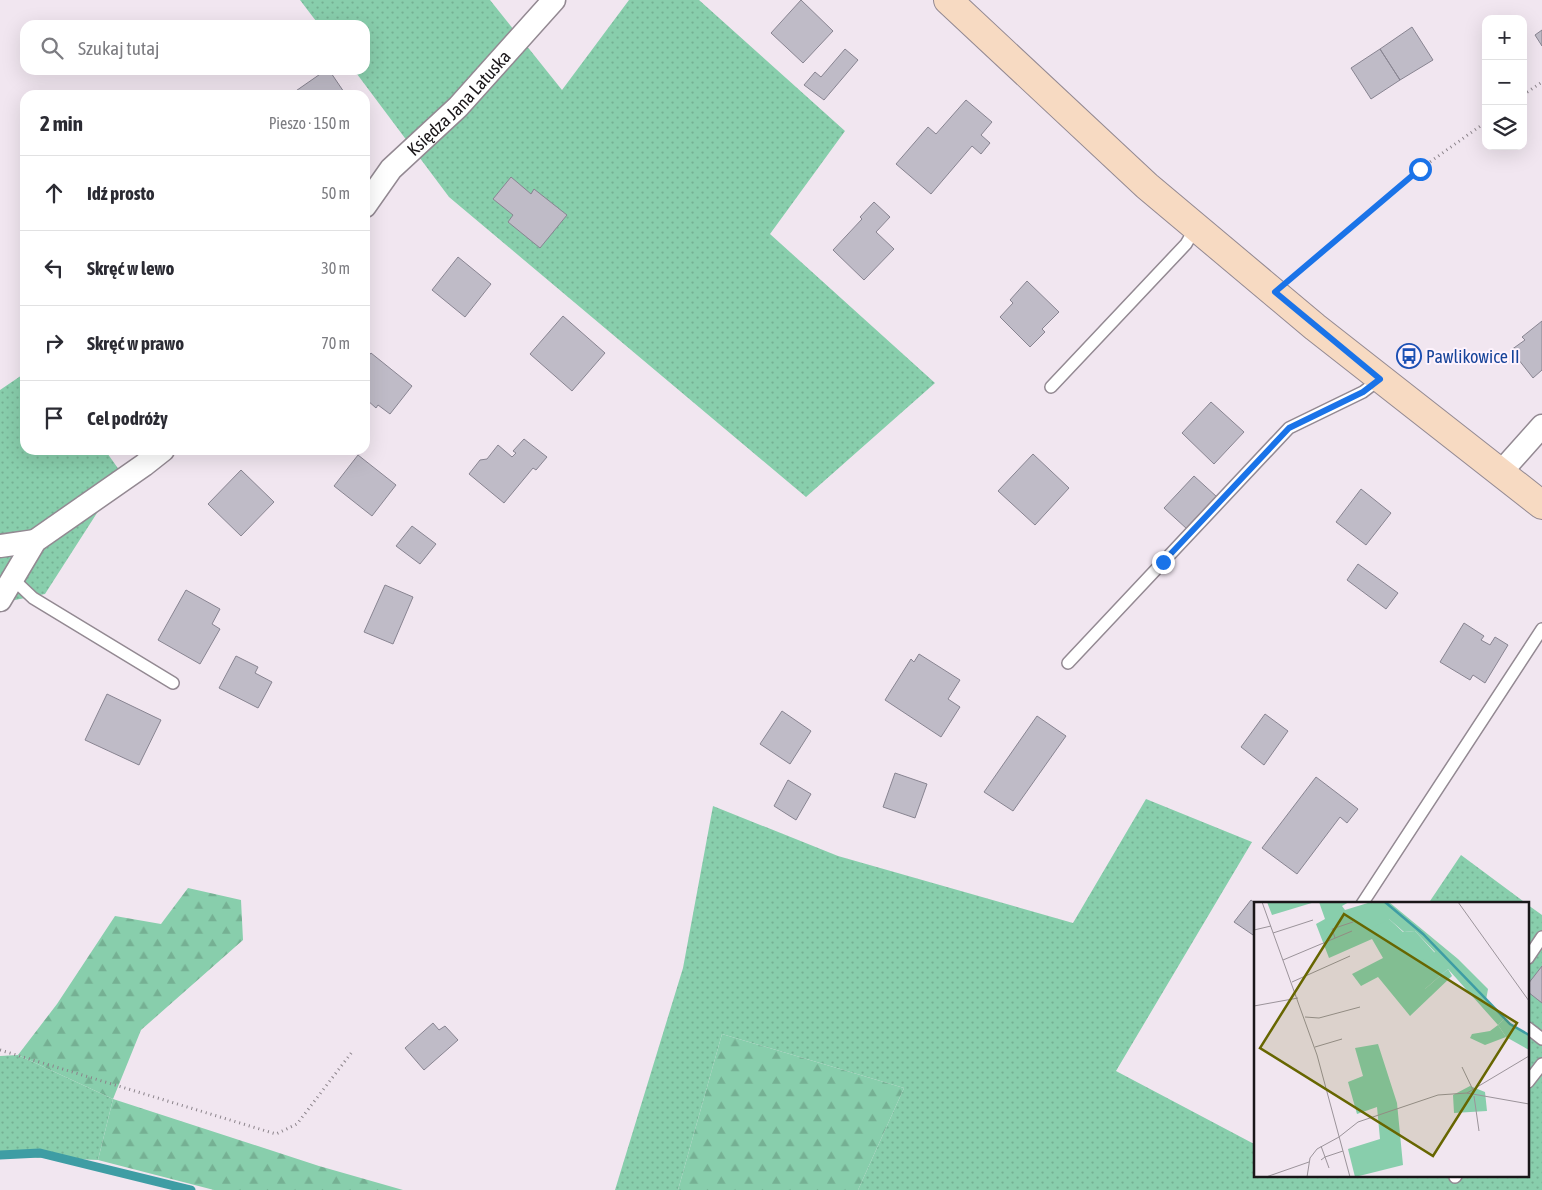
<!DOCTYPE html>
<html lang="pl">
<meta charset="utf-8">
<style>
:root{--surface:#fff;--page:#f7f7f7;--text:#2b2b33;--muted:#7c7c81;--line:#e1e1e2}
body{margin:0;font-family:"Asap Condensed",sans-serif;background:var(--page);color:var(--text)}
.controls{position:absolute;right:15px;top:15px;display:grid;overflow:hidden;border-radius:10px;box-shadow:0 5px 20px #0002}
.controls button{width:45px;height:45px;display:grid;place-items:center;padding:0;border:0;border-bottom:1px solid var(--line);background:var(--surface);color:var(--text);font:25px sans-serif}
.stop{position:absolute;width:15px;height:15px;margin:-11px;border:4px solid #1a73e8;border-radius:50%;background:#fff}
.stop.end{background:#1a73e8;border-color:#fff;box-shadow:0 1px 5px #0008}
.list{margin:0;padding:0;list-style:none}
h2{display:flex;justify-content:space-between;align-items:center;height:65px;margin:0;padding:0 20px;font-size:21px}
h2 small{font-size:16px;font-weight:400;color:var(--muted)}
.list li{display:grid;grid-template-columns:32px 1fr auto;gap:15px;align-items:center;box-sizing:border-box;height:75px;padding:0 20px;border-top:1px solid var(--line)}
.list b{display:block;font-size:19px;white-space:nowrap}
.list em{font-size:16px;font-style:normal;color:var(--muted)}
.icon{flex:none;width:28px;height:28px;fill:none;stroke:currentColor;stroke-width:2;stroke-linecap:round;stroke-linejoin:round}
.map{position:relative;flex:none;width:1542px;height:1190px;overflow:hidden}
.search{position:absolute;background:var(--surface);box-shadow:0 5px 20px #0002;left:20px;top:20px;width:350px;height:55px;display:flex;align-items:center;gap:12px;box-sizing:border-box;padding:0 18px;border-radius:15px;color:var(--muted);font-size:19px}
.panel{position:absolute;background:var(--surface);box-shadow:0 5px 20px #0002;left:20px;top:90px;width:350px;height:365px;border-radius:15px}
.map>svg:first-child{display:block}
.grass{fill:url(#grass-dots)}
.forest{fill:url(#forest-firs)}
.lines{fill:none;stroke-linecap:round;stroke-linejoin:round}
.stream{stroke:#3e9da4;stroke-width:9}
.building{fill:#bfbbc7;stroke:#888491}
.service-casing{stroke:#938992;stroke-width:14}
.minor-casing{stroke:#938992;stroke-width:25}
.secondary-casing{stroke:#938992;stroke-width:30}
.path{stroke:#8b838a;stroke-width:3;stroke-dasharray:1 4;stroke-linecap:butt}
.service{stroke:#fff;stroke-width:11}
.minor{stroke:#fff;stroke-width:22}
.secondary{stroke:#f7dac2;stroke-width:28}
.route{stroke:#1a73e8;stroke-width:6}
.labels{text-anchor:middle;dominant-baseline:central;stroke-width:4;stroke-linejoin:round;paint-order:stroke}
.street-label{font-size:18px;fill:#1a1619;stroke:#fef3fd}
.transit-label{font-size:18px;fill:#164399;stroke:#fef3fd;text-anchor:start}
.inset-river{fill:none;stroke:#3e9da4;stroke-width:2.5}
.inset-road{fill:none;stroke:#9b939a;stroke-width:1}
.view{fill:#676600;fill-opacity:0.15;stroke:#676600;stroke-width:2.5}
.inset-edge{fill:none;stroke:#1a1619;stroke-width:2.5}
</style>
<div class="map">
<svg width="1542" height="1190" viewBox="0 0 1542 1190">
<defs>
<pattern id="grass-dots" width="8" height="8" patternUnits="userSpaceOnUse" patternTransform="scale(1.25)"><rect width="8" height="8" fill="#88ceac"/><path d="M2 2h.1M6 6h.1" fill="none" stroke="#75b093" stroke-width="1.8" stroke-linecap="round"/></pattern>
<pattern id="forest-firs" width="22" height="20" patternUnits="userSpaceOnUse" patternTransform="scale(1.25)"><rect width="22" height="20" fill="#88ceac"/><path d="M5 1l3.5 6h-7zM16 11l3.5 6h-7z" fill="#75b093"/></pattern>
</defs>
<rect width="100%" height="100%" fill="#f1e6f0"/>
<path class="grass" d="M 300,0 L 490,0 L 562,90 L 629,0 L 699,0 L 845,131 L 770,234 L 935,383 L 806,497 L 449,197 L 354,70 L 365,70 L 365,25 L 319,25 Z
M 25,373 L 25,450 L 105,450 L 122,474 L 45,594 L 0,603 L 0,390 Z
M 1146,799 L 1252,842 L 1116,1071 L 1256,1145 L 1256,1176 L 1528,1176 L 1528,905 L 1542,915 L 1542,1190 L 858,1190 L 904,1088 L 722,1034 L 678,1190 L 615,1190 L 683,968 L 713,806 L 838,856 L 1073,923 Z
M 1461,855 L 1527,904 L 1428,904 Z
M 18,1055 L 113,1099 L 98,1160 L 0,1156 L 0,1056 Z"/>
<path class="forest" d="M 188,888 L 241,900 L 243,940 L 141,1030 L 113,1099 L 319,1166 L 403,1190 L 214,1190 L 98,1160 L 113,1099 L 18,1055 L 57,1004 L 115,916 L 161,924 Z
M 722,1034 L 904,1088 L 858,1190 L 678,1190 Z"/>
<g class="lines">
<path class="stream" d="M 0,1155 L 40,1153 L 191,1190"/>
</g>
<path class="building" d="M 801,0 L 833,31 L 803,63 L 771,33 Z
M 1412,27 L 1433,60 L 1400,80 L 1380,49 Z
M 1542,30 L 1542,46 L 1535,35 Z
M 845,49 L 858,60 L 824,100 L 804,85 L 815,72 L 821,77 Z
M 1380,49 L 1400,80 L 1371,99 L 1351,68 Z
M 326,70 L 329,70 L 346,95 L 290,95 Z
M 966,100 L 992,122 L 981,135 L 990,143 L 981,154 L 972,146 L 931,194 L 896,164 L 928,127 L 936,134 Z
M 511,177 L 531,194 L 534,189 L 567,215 L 540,248 L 508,222 L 513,215 L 493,199 Z
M 874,202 L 890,217 L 876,232 L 894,249 L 864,280 L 833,250 L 862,219 L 860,217 Z
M 458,257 L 491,284 L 465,317 L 432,290 Z
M 1027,281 L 1059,312 L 1042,329 L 1045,332 L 1030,347 L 1000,317 L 1013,303 L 1010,300 Z
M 563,316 L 605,353 L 572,391 L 530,354 Z
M 1542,321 L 1542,370 L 1533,378 L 1511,350 L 1525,340 L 1522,337 Z
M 371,353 L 412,386 L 390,414 L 378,405 L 376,408 L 367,400 L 365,402 L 365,360 Z
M 1211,402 L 1244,432 L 1214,464 L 1182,433 Z
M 524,439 L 547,457 L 536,470 L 533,468 L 504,503 L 469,474 L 480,460 L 487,459 L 498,445 L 512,457 L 516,453 L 513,451 Z
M 1033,454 L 1069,488 L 1035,525 L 998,491 Z
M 358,455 L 396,485 L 372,516 L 334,486 Z
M 241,470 L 274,502 L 241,536 L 208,504 Z
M 1194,476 L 1217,497 L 1187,529 L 1164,508 Z
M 1361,489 L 1391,513 L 1366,545 L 1336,522 Z
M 412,526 L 436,544 L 420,564 L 396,546 Z
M 1358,564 L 1398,593 L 1386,609 L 1347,580 Z
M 385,585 L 413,597 L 393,644 L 364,632 Z
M 186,590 L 220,609 L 212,624 L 220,629 L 200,664 L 158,640 Z
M 1464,623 L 1484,636 L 1481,640 L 1490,645 L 1495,637 L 1508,645 L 1485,683 L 1473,675 L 1470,680 L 1440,662 Z
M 919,654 L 960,680 L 948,699 L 960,707 L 941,737 L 885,700 L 911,659 L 914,662 Z
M 236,656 L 258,667 L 255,673 L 272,682 L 258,708 L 219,688 Z
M 107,694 L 161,720 L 139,765 L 85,740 Z
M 782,711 L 811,731 L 790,764 L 760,744 Z
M 1265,714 L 1288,731 L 1264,765 L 1241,747 Z
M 1037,716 L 1066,736 L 1013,811 L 984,792 Z
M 895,773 L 927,784 L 915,818 L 883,807 Z
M 1316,777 L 1358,809 L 1347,823 L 1340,817 L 1297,874 L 1262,848 Z
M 788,780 L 811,794 L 796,820 L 774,806 Z
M 1251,900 L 1256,904 L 1256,937 L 1234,922 Z
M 1542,966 L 1542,1003 L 1528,992 L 1528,984 Z
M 433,1023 L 439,1030 L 445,1026 L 458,1040 L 424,1070 L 405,1048 Z"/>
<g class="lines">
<defs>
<path id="service" d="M 1051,387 L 1186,244 L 1196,227
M 13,579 L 33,598 L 173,683
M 1068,663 L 1289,428 L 1363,392 L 1380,379
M 1362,904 L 1542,629
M 1528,958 L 1542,937
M 1528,1028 L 1542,1039
M 1528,1082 L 1542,1064
M 1455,1177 L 1456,1176"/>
<g id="minor">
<path id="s1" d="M 365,206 L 391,169 L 458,107 L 554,0"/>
<path d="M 1500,473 L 1542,426"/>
<path d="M 0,546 L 35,541"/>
<path d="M 0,600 L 35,541 L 144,465 L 163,450"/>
</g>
<path id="secondary" d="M 948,0 L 1147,186 L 1315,327 L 1542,505"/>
</defs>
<use href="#service" class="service-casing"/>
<use href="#minor" class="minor-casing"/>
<use href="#secondary" class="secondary-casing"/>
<path class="path" d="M 1523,95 L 1542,82
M 1296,274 L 1420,169 L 1486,122
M 0,1050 L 276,1134 L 297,1124 L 352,1052"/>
<use href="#service" class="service"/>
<use href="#minor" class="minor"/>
<use href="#secondary" class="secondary"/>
</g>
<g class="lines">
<path class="route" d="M 1163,562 L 1289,428 L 1363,392 L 1380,379 L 1275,292 L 1420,169"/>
</g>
<defs>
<symbol id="bus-ring" viewBox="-11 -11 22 22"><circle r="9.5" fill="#fef3fd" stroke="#1a4fb4" stroke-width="1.5"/><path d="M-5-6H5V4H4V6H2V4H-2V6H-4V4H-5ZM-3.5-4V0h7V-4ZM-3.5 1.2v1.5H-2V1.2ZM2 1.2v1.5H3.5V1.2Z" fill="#1a4fb4"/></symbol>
</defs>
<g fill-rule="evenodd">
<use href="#bus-ring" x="1395" y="342" width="28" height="28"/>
</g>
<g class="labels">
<g class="street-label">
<text stroke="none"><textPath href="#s1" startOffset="140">Księdza Jana Latuska</textPath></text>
</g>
<g class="transit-label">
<text x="1426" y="356">Pawlikowice II</text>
</g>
</g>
<g transform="translate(1254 902)">
<rect width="275" height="275" fill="#f1e6f0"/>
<path d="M 13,0 L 61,0 L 18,13 ZM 65,0 L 95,0 L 88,4 L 91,8 L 117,0 L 149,30 L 161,29 L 181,51 L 171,87 L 194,67 L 198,74 L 156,114 L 124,75 L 107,84 L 98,72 L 129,56 L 118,37 L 75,56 L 62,22 L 71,17 ZM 250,117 L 275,134 L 275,148 L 252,135 L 244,123 ZM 124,142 L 143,201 L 149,263 L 101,275 L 94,247 L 126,237 L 123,205 L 103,212 L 94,180 L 109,174 L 101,146 ZM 216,184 L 231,190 L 233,209 L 200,211 L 199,193 Z" fill="#88ceac"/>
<path d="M 117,0 L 135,0 L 204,57 L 234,87 L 232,98 L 250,117 L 244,123 L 252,135 L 231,143 L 216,136 L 218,132 L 236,129 L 244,123 L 194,67 L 171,87 L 154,69 L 181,50 L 161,29 L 150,30 L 135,17 L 116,27 L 111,21 L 124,9 Z" fill="#88ceac"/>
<path class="inset-river" d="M 131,0 L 169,32 L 256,122 L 275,133"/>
<path class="inset-road" d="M 8,0 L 63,153 L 96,275M 204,0 L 275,99M 0,28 L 17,24M 19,31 L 59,18M 81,36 L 78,27 L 99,20M 29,58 L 98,29M 38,80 L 96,54M 0,104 L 44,96M 51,115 L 65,116 L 106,105M 61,145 L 88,137M 208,165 L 219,188M 213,191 L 275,202M 220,194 L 225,229M 67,244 L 71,255 L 67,258M 75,266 L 71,255 L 89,249M 12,275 L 55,260M 53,275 L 56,256 L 63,247 L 85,235 L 104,220 L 184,193 L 213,191 L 275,154"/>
<path class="view" d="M 90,12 L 263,121 L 179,254 L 6,146 Z"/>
<rect width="275" height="275" class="inset-edge"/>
</g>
</svg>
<div class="controls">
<button>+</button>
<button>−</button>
<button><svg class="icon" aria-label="layers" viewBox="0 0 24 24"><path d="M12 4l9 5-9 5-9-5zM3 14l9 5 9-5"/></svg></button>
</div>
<div class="stop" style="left:1420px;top:169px"></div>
<div class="stop end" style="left:1163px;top:562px"></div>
<div class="search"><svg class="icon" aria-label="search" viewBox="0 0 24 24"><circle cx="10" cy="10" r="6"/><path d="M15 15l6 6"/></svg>Szukaj tutaj</div>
<section class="panel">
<h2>2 min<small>Pieszo · 150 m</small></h2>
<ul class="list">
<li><svg class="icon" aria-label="ahead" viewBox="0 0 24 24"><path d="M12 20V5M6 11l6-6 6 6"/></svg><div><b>Idź prosto</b></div><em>50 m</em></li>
<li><svg class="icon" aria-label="left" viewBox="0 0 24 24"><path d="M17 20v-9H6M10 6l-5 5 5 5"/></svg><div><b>Skręć w lewo</b></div><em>30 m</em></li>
<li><svg class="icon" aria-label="right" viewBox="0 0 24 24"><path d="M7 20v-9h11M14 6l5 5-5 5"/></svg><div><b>Skręć w prawo</b></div><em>70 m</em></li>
<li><svg class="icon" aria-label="arrive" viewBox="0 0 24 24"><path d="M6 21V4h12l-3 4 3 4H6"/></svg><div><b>Cel podróży</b></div></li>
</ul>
</section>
</div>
